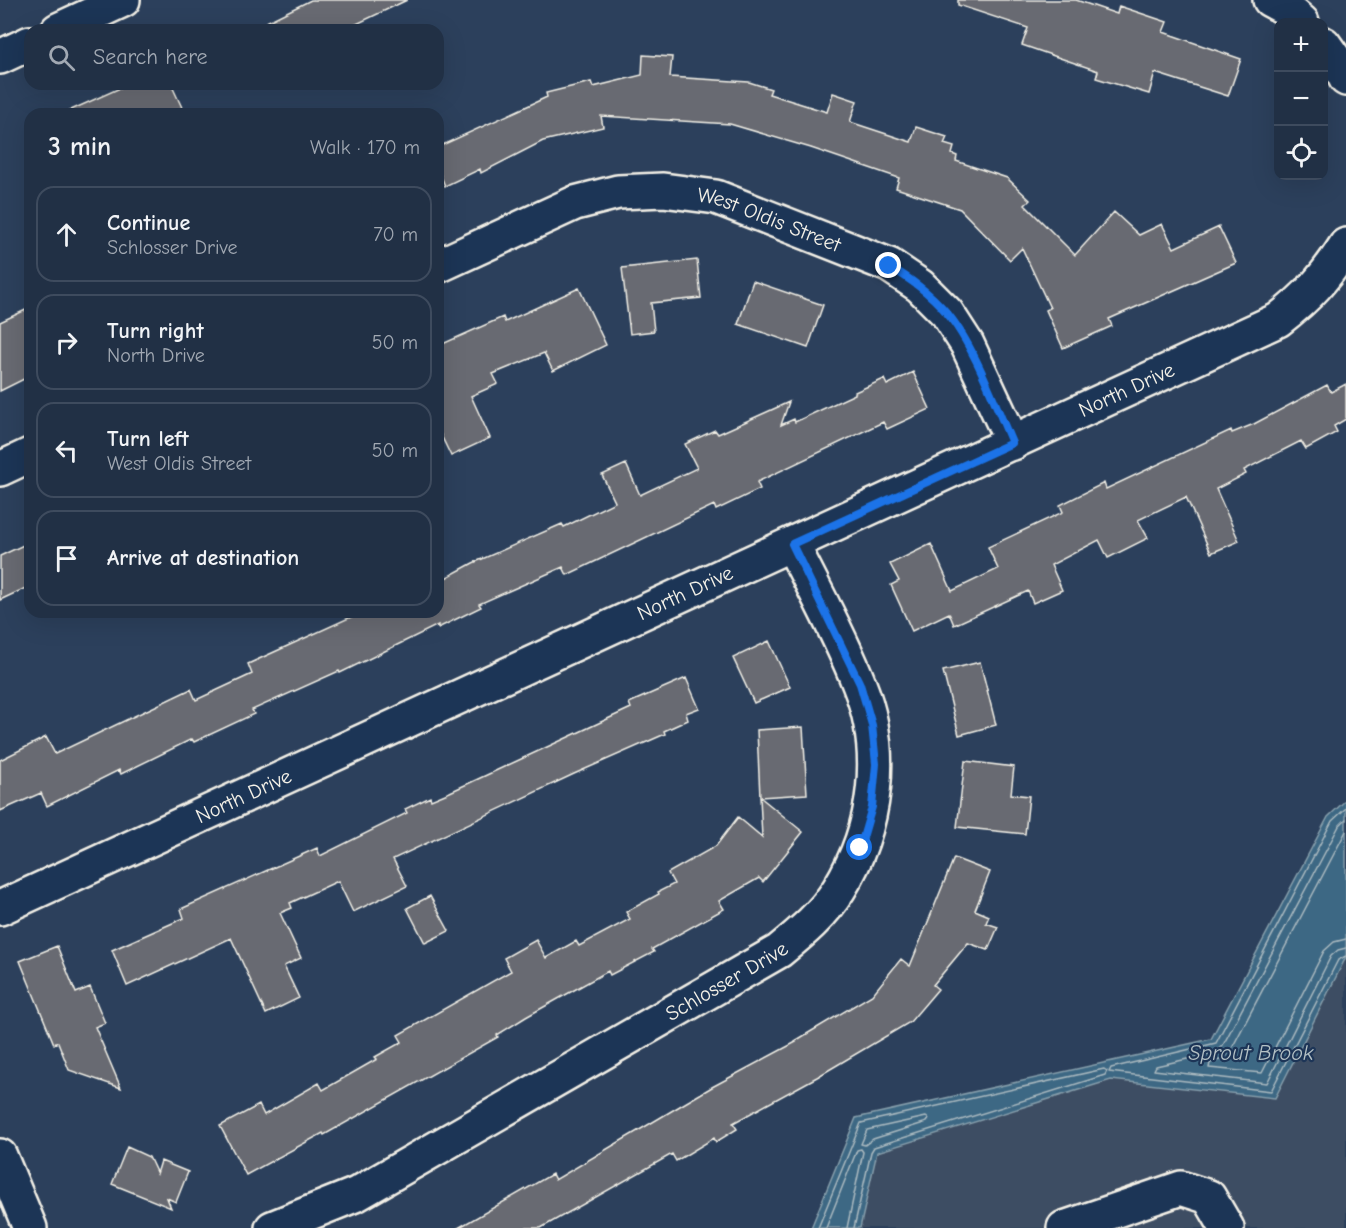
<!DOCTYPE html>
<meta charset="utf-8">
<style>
:root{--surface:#213045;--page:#29384c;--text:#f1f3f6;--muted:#a2a9b3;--line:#3e4b5e}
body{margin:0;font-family:"Comic Neue",sans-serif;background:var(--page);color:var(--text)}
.controls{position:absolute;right:18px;top:18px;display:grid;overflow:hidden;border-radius:12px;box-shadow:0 6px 24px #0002}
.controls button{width:54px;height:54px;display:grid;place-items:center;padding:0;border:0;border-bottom:2px solid var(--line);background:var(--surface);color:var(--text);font:30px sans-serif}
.stop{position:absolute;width:18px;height:18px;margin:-14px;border:4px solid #1a73e8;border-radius:50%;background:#fff}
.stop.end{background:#1a73e8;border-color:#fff;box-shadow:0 2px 6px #0008}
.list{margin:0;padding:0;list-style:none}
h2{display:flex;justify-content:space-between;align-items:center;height:78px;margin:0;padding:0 24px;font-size:26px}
h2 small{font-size:20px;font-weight:400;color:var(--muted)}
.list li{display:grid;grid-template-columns:39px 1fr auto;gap:18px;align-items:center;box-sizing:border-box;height:96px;margin:0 12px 12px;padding:0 12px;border:2px solid var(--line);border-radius:18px}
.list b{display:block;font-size:22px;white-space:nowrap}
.list p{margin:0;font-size:20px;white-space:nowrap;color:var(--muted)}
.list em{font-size:20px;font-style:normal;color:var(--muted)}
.icon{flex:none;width:33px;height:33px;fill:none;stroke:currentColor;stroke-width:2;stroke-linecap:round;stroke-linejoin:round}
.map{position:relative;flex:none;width:1346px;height:1228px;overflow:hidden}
.search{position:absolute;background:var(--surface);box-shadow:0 6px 24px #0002;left:24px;top:24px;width:420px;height:66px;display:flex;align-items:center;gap:15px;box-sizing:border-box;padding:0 21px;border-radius:18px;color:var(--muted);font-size:22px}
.panel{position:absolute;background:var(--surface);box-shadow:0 6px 24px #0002;left:24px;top:108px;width:420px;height:510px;border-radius:18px}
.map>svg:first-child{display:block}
.built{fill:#3e4d63}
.water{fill:#3e6884;stroke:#879fac;stroke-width:1.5}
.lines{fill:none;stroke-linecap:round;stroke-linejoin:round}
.shore{stroke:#abbac0;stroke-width:1.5}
.building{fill:#686b72;stroke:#f4f1e8;stroke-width:1.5}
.minor-casing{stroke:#f4f1e8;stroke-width:38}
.minor{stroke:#1d3557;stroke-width:33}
.route{stroke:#1a73e8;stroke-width:8}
.labels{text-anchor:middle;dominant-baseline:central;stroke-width:4.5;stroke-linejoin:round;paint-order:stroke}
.street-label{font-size:21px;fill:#f4f1e8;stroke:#1d3557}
.water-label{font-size:22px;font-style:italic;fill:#b4c1c5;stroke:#1d3557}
</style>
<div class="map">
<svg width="1346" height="1228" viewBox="0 0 1346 1228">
<rect width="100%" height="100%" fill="#2c405c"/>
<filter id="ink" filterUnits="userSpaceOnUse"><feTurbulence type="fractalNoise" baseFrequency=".0167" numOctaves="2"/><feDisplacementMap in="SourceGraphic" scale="12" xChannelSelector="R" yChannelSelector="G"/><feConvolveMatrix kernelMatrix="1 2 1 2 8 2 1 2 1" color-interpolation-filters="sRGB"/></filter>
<g filter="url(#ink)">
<path class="built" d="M 1346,957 L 1346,1228 L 860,1228 L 877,1152 L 1111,1080 L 1275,1098 Z"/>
<path class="water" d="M 1346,800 L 1346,957 L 1275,1098 L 1111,1080 L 877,1152 L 860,1228 L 811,1228 L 856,1118 L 1211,1039 L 1328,817 Z"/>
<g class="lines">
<path class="shore" d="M 1346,808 L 1332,821 L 1216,1043 L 1111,1068 L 1109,1072 L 1271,1091 L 1338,960 L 1346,956
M 1346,819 L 1339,826 L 1222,1047 L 1214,1053 L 1156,1066 L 1154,1070 L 1267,1083 L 1331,956 L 1338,950 L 1346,948
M 1346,831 L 1231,1050 L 1223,1059 L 1210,1063 L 1209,1068 L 1262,1073 L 1324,951 L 1334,942 L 1346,939
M 926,1117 L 929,1119 L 927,1122 L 873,1139 L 865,1145 L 861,1144 L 867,1130 Z
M 818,1228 L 861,1123 L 1104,1069 L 1107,1071 L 1105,1075 L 874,1147 L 871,1152 L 854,1228
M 826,1228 L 857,1150 L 861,1149 L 863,1152 L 847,1228"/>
</g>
<path class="building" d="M 311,0 L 407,0 L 344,30 L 250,30 Z
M 958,0 L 1076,0 L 1117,14 L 1119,6 L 1167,22 L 1163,32 L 1241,59 L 1228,96 L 1155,73 L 1149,94 L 1096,78 L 1098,71 L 1022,45 L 1028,28 L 958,5 Z
M 643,55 L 672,57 L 670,77 L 749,82 L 771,89 L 769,94 L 827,112 L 833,93 L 857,101 L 850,122 L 911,142 L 916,127 L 947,137 L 944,144 L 954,147 L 952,154 L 957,156 L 956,161 L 1007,178 L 1030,200 L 1025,205 L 1075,255 L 1114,212 L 1139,235 L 1162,224 L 1174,248 L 1219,227 L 1236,263 L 1109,319 L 1112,326 L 1063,348 L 1046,310 L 1050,308 L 1022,248 L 1010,260 L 960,209 L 896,188 L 899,178 L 811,148 L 730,124 L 601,116 L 603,127 L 543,141 L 481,173 L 480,169 L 445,186 L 438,169 L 438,147 L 547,97 L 546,93 L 591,82 L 593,87 L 642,75 Z
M 129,84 L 171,84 L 185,114 L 62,114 Z
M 697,260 L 701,298 L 651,303 L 654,331 L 630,334 L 622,268 Z
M 753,281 L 823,305 L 808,348 L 738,324 Z
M 579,288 L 606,345 L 553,371 L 544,353 L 493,374 L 498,384 L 471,396 L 490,438 L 451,456 L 438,429 L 438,346 L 503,317 L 505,322 Z
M 30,308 L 30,376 L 0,391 L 0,322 Z
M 913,372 L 930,409 L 887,429 L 883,422 L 757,482 L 760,489 L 716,510 L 714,505 L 567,575 L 563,567 L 479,604 L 481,607 L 438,628 L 438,625 L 340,673 L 339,671 L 252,710 L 254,714 L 194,742 L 192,739 L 121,774 L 119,770 L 47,806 L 41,793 L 0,811 L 0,760 L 46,737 L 55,754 L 191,689 L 196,700 L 252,674 L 248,664 L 362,612 L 438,612 L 438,582 L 473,563 L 562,524 L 564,527 L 615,502 L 602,475 L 626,464 L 640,495 L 697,468 L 685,444 L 715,430 L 718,434 L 789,402 L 781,425 L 794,419 L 795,422 L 855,394 L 855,392 L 884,379 L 887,385 Z
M 1346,384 L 1346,419 L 1334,426 L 1337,432 L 1306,449 L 1301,441 L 1244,470 L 1246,474 L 1216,489 L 1239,541 L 1211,553 L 1186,497 L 1138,520 L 1148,538 L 1108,558 L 1099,540 L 1051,565 L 1062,590 L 1033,603 L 1028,591 L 954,625 L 949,613 L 912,631 L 891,585 L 899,581 L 890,564 L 931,544 L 952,591 L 998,569 L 988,547 L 1063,512 L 1060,505 L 1104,483 L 1106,489 L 1231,430 L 1232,433 L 1254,424 L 1327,385 L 1331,392 Z
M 30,542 L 30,586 L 0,600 L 0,556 Z
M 769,641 L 790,687 L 754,703 L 733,658 Z
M 980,662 L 996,725 L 959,735 L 943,671 Z
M 686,678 L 699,708 L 686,713 L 688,720 L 664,731 L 665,734 L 574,774 L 393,859 L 407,886 L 353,912 L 338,881 L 290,903 L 292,908 L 280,913 L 301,958 L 284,966 L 299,998 L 266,1014 L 231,938 L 127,986 L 112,950 L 184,918 L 181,909 L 317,848 L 320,856 L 407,813 L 405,809 L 430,797 L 431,800 L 450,792 L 631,708 L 629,703 Z
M 803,727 L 807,794 L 760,797 L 757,730 Z
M 965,761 L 1014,767 L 1011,794 L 1029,796 L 1025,834 L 957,827 Z
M 760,797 L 803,832 L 763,882 L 759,878 L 719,901 L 724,909 L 652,949 L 654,952 L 610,975 L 608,971 L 526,1017 L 497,1035 L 498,1037 L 324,1135 L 323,1133 L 246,1175 L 220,1126 L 259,1105 L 264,1115 L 319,1083 L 323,1090 L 377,1059 L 375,1057 L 402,1042 L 398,1035 L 511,971 L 504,958 L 536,940 L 546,958 L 576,941 L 579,946 L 630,919 L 626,912 L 659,894 L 658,892 L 674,884 L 668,873 L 716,846 L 738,817 L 762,837 Z
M 954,858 L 990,872 L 975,910 L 989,916 L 986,923 L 998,927 L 988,950 L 968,943 L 933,985 L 938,989 L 910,1022 L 817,1077 L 733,1123 L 737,1129 L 716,1142 L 714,1138 L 676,1161 L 672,1154 L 541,1228 L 458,1228 L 552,1174 L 555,1180 L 712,1087 L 796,1042 L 795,1041 L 872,995 L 901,959 L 910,966 Z
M 430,896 L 449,931 L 425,943 L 407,908 Z
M 57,946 L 76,993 L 90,987 L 105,1023 L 95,1027 L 121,1088 L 69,1070 L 58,1042 L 54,1044 L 20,961 Z
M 127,1147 L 149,1157 L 157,1174 L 161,1161 L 188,1172 L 176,1202 L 167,1198 L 171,1208 L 112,1184 Z"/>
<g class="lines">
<defs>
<g id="minor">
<path d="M 1270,0 L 1287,9 L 1302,22"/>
<path d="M 58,30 L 123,0"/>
<path d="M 1324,44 L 1339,65 L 1346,79"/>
<path d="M 0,57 L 30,43"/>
<path id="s1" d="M 438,266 L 575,203 L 618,192 L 663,190 L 716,197 L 889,265 L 920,286 L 947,313 L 967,344 L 1013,443"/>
<path d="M 0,469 L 30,455"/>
<path id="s2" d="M 0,908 L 1278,320 C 1309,296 1325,278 1346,245"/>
<path d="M 0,1156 L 30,1228"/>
<path id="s3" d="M 272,1228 L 357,1194 L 779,951 C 801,933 824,914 839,889 C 877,828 886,751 859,684 C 841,637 814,589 792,544"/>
<path d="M 1064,1228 L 1181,1188 L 1209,1197 L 1227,1228"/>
</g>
</defs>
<use href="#minor" class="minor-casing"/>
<use href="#minor" class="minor"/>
</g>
</g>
<g class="lines" filter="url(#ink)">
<path class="route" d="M 860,848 L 872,807 L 876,764 L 872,725 L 860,684 L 792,544 L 1012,443 C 995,404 973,343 946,312 C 929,292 910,279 889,266"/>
</g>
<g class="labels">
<g class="street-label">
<text stroke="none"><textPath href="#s1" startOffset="351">West Oldis Street</textPath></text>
<text stroke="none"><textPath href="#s2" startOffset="1240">North Drive</textPath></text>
<text stroke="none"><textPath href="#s2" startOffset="754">North Drive</textPath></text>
<text stroke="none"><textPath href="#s2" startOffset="268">North Drive</textPath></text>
<text stroke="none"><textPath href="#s3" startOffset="518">Schlosser Drive</textPath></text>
</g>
<g class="water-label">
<text x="1251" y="1053">Sprout Brook</text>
</g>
</g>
</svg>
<div class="controls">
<button>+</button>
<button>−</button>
<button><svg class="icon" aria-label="locate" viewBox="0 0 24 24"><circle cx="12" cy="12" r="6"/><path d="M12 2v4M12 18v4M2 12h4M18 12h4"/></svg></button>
</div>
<div class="stop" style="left:860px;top:848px"></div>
<div class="stop end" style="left:889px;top:266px"></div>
<div class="search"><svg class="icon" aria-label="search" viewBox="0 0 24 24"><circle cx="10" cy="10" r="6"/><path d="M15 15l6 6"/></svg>Search here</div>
<section class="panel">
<h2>3 min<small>Walk · 170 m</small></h2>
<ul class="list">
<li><svg class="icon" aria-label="ahead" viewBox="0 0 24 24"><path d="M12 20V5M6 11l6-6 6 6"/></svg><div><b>Continue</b><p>Schlosser Drive</p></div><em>70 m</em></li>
<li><svg class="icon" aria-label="right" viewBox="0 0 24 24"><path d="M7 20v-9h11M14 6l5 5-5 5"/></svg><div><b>Turn right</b><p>North Drive</p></div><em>50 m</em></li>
<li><svg class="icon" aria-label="left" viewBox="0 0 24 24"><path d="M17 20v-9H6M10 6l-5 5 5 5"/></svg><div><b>Turn left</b><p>West Oldis Street</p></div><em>50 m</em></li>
<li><svg class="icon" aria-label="arrive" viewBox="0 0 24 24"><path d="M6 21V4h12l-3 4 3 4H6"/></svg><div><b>Arrive at destination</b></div></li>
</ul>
</section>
</div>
